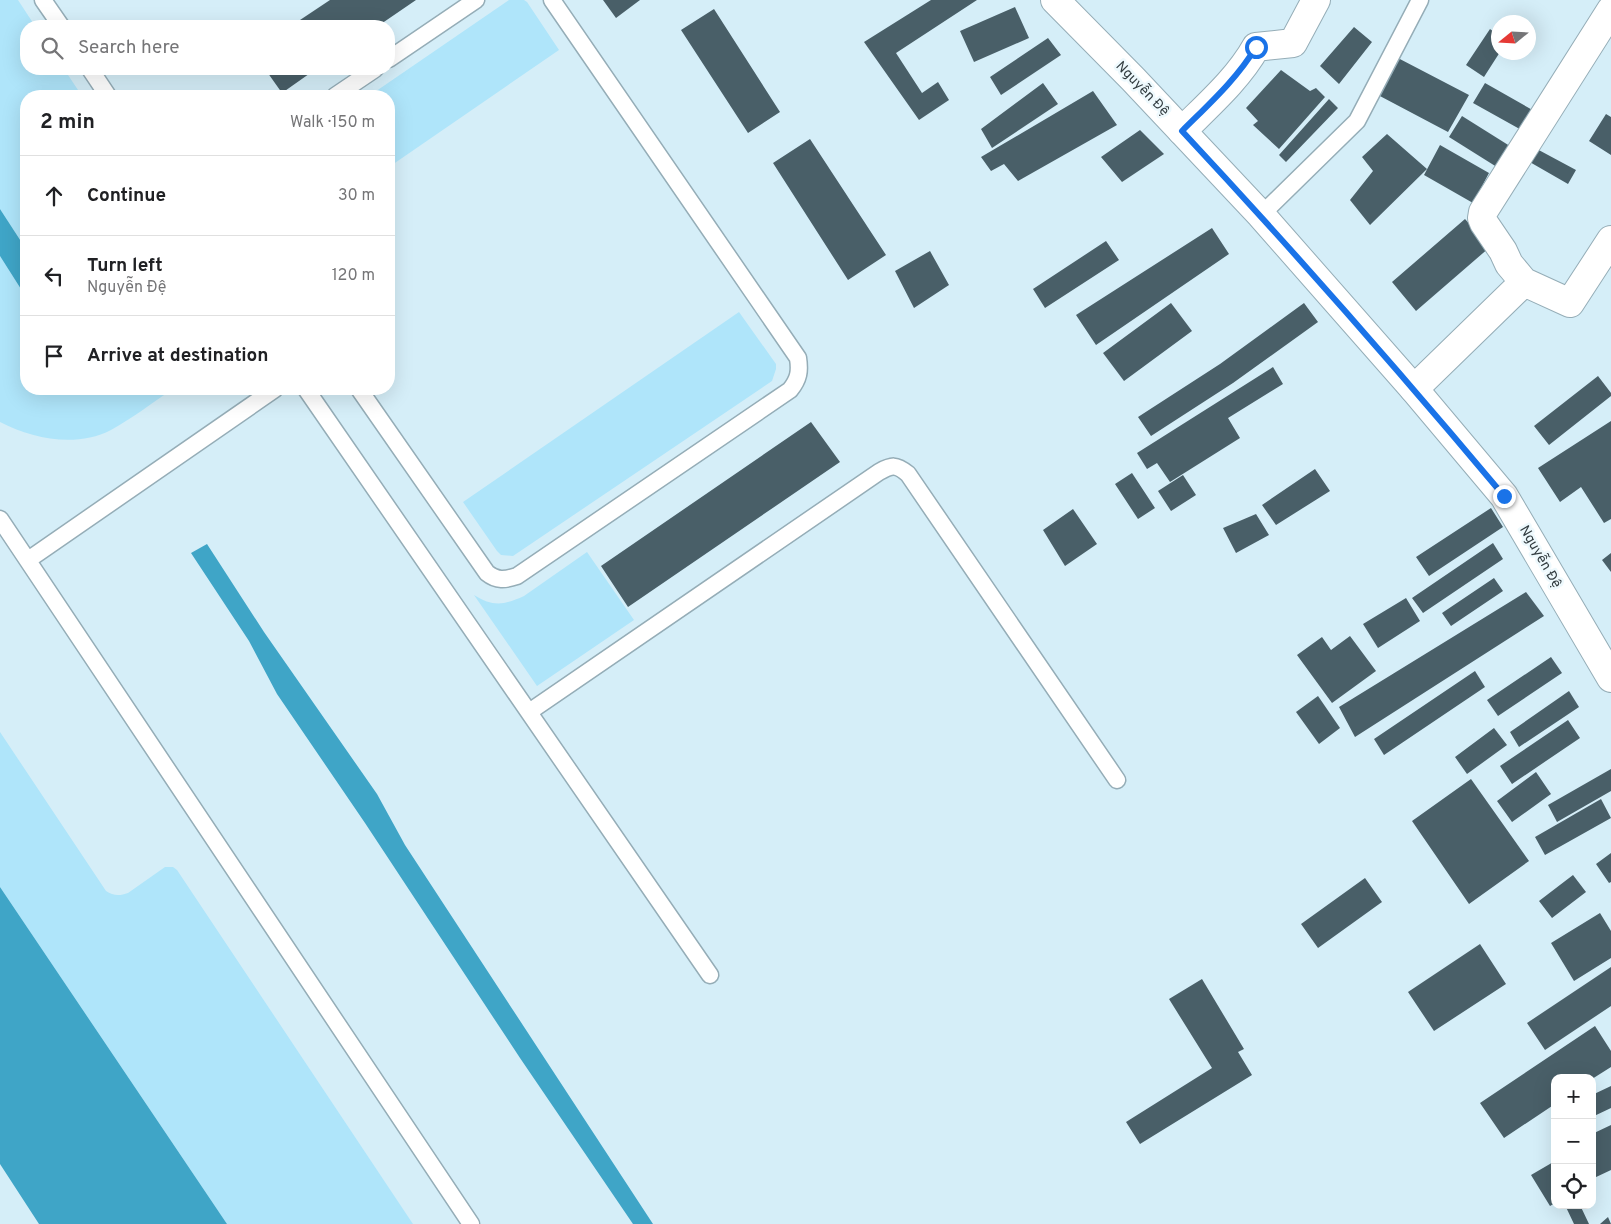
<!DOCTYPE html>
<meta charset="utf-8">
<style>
:root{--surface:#fff;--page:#f2f2f2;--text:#202124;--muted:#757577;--line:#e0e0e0}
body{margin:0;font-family:Overpass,sans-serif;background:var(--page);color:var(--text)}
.controls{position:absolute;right:15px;bottom:15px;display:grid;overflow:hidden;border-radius:10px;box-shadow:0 5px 20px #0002}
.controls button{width:45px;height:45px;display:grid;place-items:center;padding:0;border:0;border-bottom:1px solid var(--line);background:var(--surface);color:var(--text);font:25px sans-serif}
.compass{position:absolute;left:1491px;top:15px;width:45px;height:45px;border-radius:50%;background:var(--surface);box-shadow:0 5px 20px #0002;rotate:252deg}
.stop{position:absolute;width:15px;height:15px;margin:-11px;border:4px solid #1a73e8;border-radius:50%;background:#fff}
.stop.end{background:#1a73e8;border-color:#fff;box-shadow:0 1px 5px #0008}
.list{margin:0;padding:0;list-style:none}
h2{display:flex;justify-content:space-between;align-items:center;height:65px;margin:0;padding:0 20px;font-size:21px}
h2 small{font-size:16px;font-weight:400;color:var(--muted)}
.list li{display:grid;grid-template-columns:32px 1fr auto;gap:15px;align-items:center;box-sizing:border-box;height:80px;padding:0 20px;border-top:1px solid var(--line)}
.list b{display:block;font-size:19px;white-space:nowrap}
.list p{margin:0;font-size:16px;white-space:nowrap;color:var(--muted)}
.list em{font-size:16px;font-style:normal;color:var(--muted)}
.icon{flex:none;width:28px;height:28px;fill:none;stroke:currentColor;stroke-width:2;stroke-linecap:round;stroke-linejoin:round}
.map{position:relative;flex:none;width:1611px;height:1224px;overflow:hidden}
.search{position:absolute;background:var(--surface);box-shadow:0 5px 20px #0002;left:20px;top:20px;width:375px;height:55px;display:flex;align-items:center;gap:12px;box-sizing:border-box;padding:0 18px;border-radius:20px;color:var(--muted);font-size:19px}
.panel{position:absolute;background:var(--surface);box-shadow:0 5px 20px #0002;left:20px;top:90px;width:375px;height:305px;border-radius:20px}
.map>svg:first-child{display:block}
.green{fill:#afe5fa}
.water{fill:#3fa5c7}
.building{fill:#495f68}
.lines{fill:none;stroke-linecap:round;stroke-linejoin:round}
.service-casing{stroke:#95adb7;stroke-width:19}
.minor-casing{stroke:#95adb7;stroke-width:30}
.tertiary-casing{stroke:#95adb7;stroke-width:30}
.service{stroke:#fff;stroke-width:16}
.minor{stroke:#fff;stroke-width:28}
.tertiary{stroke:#fff;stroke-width:28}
.route{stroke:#1a73e8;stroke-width:6}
.labels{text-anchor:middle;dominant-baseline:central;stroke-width:5;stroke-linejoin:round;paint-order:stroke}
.street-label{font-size:14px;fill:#323c40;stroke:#eef9fd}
</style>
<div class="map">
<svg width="1611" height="1224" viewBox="0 0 1611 1224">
<rect width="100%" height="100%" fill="#d5eef8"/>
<path class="green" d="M 0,0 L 18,0 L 35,26 L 26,26 L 26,69 L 64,69 L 82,96 L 26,96 L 26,249 L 0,209 Z
M 509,0 L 524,0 L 527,2 L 559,50 L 389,167 L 389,96 L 369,96 Z
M 0,256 L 26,297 L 26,389 L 95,390 L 97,389 L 173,389 C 153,402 133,418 111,430 C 76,448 33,439 0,422 Z
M 739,312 L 776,364 L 776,369 L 772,381 L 513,556 L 501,555 L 497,551 L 463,502 Z
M 587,552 L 634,620 L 537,686 L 474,595 C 493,607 504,605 524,596 Z
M 0,732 L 106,891 C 113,896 120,896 128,893 L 165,867 L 173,867 L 177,870 L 413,1224 L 227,1224 L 0,887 Z"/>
<path class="water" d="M 0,209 L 26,249 L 26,297 L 0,256 Z
M 207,544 L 264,632 L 377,794 L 405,845 L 653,1224 L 633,1224 L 520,1058 L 365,823 L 277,694 L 249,641 L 191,553 Z
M 0,887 L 227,1224 L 39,1224 L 0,1164 Z"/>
<path class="building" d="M 330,0 L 416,0 L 378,26 L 291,26 Z
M 603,0 L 640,0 L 616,18 Z
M 931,0 L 977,0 L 896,53 L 922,93 L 938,82 L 949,100 L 919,120 L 864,42 Z
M 1015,7 L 1029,38 L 974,62 L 960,31 Z
M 714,9 L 780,112 L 748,133 L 681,30 Z
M 1354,27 L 1372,42 L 1339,84 L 1320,66 Z
M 1490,29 L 1498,35 L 1498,52 L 1500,52 L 1484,77 L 1466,65 Z
M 1048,38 L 1061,55 L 1001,95 L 990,77 Z
M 1396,57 L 1469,95 L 1448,132 L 1378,95 Z
M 265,69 L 316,69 L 282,93 Z
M 1281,70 L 1310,91 L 1316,88 L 1325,97 L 1279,149 L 1253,125 L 1258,121 L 1246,108 Z
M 1043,83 L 1058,104 L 992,148 L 981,129 Z
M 1485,83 L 1536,112 L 1525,132 L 1473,103 Z
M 1093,91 L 1117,125 L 1018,181 L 1004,164 L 991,171 L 981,157 Z
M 1329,99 L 1338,108 L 1286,162 L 1279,155 Z
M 1606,114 L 1611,117 L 1611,155 L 1589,141 Z
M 1462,116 L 1513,148 L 1500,169 L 1449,137 Z
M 1140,130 L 1164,154 L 1122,182 L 1101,157 Z
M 1387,134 L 1427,169 L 1370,225 L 1350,200 L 1373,171 L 1362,157 Z
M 810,139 L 886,255 L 848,280 L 773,163 Z
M 1440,145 L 1489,173 L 1473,203 L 1424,175 Z
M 1535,148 L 1576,170 L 1568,184 L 1528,161 Z
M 1465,219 L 1490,247 L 1416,311 L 1392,282 Z
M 1212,228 L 1229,254 L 1096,345 L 1076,315 Z
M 1106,241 L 1119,260 L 1045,308 L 1033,289 Z
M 930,251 L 949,285 L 914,308 L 895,271 Z
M 1171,303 L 1192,331 L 1124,381 L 1103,353 Z
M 1304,303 L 1318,322 L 1233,383 L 1151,436 L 1138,417 L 1220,364 Z
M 1273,367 L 1283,384 L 1228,418 L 1240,438 L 1170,482 L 1157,463 L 1147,469 L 1137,453 Z
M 1598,376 L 1611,393 L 1611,396 L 1549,445 L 1534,426 Z
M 1611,421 L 1611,519 L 1604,523 L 1581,487 L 1560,502 L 1538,468 Z
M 811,422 L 840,462 L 628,607 L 601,566 Z
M 1315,469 L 1330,491 L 1276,525 L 1262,505 Z
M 1132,473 L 1155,508 L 1138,519 L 1115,484 Z
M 1183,475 L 1196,495 L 1171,511 L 1158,491 Z
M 1491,508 L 1503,527 L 1429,576 L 1416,557 Z
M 1073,509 L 1097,544 L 1065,566 L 1043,530 Z
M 1256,514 L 1269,535 L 1236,553 L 1223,528 Z
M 1493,543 L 1503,559 L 1423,613 L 1412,598 Z
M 1611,553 L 1611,572 L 1602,560 Z
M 1494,578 L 1503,591 L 1451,626 L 1442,613 Z
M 1526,592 L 1544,616 L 1355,737 L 1339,707 Z
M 1406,598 L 1420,621 L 1378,648 L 1363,624 Z
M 1350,636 L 1376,671 L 1332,703 L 1297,655 L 1322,637 L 1331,650 Z
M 1551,657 L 1562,673 L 1498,716 L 1487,700 Z
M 1475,671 L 1485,687 L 1384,755 L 1374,739 Z
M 1569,691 L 1579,707 L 1519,747 L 1510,732 Z
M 1318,696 L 1340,728 L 1319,744 L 1296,712 Z
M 1568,720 L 1580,738 L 1512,784 L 1500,766 Z
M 1494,728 L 1507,745 L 1467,774 L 1455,757 Z
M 1611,769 L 1611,791 L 1557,822 L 1548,805 Z
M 1536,772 L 1551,794 L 1512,822 L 1497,801 Z
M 1471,779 L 1529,861 L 1469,904 L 1412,821 Z
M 1601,799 L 1611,818 L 1545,855 L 1535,837 Z
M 1611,853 L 1611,882 L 1609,883 L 1596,864 Z
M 1573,875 L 1586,892 L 1552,918 L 1539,901 Z
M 1365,878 L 1382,902 L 1318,948 L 1301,924 Z
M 1600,913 L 1611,931 L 1611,958 L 1574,981 L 1551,943 Z
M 1480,944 L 1506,984 L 1434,1031 L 1408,992 Z
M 1611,967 L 1611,1006 L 1545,1050 L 1527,1023 Z
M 1202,979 L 1244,1049 L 1238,1052 L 1252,1075 L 1140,1144 L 1126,1122 L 1212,1068 L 1169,999 Z
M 1595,1026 L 1611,1051 L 1611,1067 L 1592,1079 L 1592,1078 L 1555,1078 L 1555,1104 L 1504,1138 L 1480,1103 Z
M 1611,1086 L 1611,1108 L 1592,1117 L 1592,1095 Z
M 1611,1125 L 1611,1170 L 1594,1178 L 1592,1175 L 1592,1134 Z
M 1555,1161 L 1555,1203 L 1550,1206 L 1531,1175 Z
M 1565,1205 L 1580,1205 L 1589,1224 L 1574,1224 Z
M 1608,1217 L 1611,1224 L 1600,1224 Z"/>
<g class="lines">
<defs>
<path id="service" d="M 43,0 L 61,26
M 389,59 L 476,0
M 90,69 L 108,96
M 335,96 L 375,69
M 1261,215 L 1357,121 L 1420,0
M 306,389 L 710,975
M 359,389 L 487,573 C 497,581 505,580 517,576 L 790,390 C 799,379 800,371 798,358 L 552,0
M 0,519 L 471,1224
M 28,560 L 275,389
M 529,712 L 879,472 C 892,465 896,464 908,474 L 1117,780"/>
<path id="minor" d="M 1182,131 C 1208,105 1238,79 1256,47 L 1293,43 L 1316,0
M 1524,282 L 1570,303 L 1611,240
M 1414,389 L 1524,282 L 1509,264 L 1503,251 L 1484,223 L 1482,218 L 1483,212 L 1611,10"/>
<path id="tertiary" d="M 1055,0 L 1133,79 L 1261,215 L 1414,389 L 1504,496 L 1611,678"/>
</defs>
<use href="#service" class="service-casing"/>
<use href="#minor" class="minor-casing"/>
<use href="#tertiary" class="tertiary-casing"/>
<use href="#service" class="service"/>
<use href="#minor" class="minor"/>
<use href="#tertiary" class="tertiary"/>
</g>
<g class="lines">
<path class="route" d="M 1256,47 C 1237,79 1208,105 1182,131 C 1293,250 1400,372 1504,496"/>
</g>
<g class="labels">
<g class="street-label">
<text transform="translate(1142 89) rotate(46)">Nguyễn Đệ</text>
<text transform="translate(1540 557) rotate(60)">Nguyễn Đệ</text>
</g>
</g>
</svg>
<div class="controls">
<button>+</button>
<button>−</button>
<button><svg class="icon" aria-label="locate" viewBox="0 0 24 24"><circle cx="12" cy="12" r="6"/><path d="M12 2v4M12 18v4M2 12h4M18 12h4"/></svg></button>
</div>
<svg class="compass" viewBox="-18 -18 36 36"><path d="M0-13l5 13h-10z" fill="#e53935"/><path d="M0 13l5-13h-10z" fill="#757577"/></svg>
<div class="stop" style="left:1256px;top:47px"></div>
<div class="stop end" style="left:1504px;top:496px"></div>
<div class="search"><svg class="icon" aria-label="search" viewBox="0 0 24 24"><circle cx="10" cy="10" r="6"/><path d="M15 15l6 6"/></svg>Search here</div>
<section class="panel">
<h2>2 min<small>Walk · 150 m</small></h2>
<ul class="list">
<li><svg class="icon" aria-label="ahead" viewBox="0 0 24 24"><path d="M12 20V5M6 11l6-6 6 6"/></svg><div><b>Continue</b></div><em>30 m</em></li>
<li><svg class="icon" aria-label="left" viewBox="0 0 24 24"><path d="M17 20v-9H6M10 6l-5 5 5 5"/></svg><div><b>Turn left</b><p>Nguyễn Đệ</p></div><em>120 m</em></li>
<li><svg class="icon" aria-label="arrive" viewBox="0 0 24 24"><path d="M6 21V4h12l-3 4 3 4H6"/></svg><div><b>Arrive at destination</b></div></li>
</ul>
</section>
</div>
